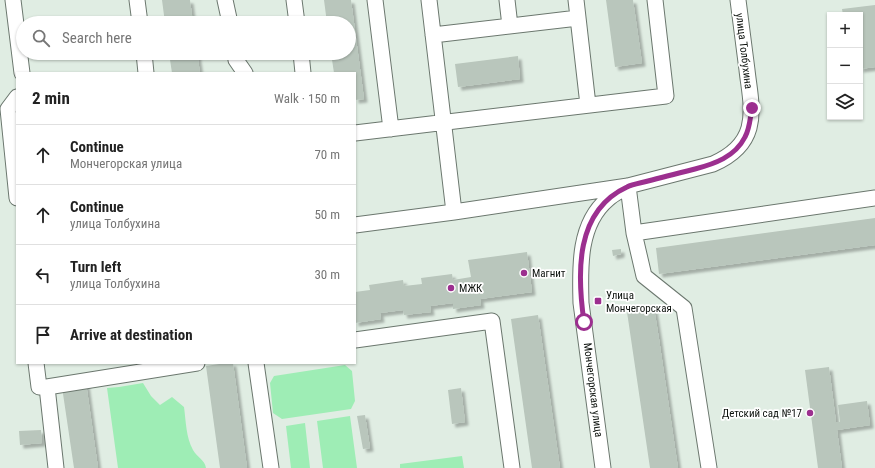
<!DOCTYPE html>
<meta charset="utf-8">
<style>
:root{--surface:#fff;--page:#f6f6f6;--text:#222;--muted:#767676;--line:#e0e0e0}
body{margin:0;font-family:"Roboto Condensed",sans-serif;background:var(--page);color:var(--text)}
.controls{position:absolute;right:12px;top:12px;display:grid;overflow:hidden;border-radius:0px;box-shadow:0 1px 3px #0004}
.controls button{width:36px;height:36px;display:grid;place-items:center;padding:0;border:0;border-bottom:1px solid var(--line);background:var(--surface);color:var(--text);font:20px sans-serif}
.stop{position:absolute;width:12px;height:12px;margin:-9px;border:3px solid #9c2f8f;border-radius:50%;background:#fff}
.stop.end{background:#9c2f8f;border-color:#fff;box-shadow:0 1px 4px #0008}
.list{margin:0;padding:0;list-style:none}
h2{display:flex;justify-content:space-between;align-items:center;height:52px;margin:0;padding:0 16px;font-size:17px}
h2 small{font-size:13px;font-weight:400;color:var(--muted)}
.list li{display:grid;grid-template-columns:26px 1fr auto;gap:12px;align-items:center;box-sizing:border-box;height:60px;padding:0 16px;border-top:1px solid var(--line)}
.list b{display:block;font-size:15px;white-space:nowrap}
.list p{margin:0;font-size:13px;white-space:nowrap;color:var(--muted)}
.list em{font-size:13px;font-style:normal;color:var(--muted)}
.icon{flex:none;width:22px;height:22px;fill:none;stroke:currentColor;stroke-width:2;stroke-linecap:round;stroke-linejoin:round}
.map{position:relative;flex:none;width:875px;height:468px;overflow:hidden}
.search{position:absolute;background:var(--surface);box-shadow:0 1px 3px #0004;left:16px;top:16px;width:340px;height:44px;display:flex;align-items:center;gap:10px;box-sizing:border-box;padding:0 14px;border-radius:22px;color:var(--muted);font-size:15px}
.panel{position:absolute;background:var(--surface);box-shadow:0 1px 3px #0004;left:16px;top:72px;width:340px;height:292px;border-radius:0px}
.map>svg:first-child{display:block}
.green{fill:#9eedb5}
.building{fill:#b9c6bc;filter:url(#shadow)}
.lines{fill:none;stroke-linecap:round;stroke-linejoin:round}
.minor-casing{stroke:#6b776e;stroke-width:17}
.minor{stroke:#fff;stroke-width:15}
.route{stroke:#9c2f8f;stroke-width:5}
.poi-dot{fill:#9c2f8f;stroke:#fff;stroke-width:1.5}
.labels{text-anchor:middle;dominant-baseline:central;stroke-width:3.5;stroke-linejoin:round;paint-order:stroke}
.street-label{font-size:11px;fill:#0d120e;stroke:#fff}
.poi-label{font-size:11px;fill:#0d120e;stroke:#fff;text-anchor:start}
</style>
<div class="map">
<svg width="875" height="468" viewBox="0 0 875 468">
<defs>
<filter id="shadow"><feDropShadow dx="3.5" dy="3.5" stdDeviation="1" flood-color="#0004"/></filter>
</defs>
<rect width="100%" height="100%" fill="#e0ede3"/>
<path class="green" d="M 345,365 L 352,371 L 355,401 L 351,409 L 282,419 L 273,413 L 270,383 L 274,376 Z
M 143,383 L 151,396 L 160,405 L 172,397 L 184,407 C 186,422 186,437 193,450 C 197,457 205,460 206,468 L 118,468 L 107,388 L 119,387 Z
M 350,416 L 357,468 L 323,468 L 317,421 Z
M 305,423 L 310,468 L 291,468 L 286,426 Z
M 462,456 L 464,468 L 400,468 L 400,464 Z"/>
<path class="building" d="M 162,0 L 190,0 L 193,23 L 165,23 Z
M 324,0 L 351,0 L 364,99 L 355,100 L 355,73 L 334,73 L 331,53 L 349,53 L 349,23 L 327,23 Z
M 606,0 L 633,0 L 642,63 L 615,67 Z
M 875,5 L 875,67 L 860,69 L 860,15 L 843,15 L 842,9 Z
M 169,53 L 197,53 L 200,73 L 172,73 Z
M 518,56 L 520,79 L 458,87 L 455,64 Z
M 875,218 L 875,245 L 659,274 L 656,248 Z
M 621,249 L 621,254 L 613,256 L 612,250 Z
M 527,252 L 532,292 L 480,299 L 481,305 L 453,309 L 453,303 L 430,306 L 431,312 L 404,315 L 403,310 L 380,313 L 381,319 L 355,323 L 355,292 L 370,290 L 369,285 L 403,280 L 404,286 L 422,284 L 421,278 L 452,274 L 453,280 L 471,277 L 468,260 Z
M 654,308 L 659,339 L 678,468 L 650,468 L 627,312 Z
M 538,315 L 560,468 L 532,468 L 521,390 L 511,319 Z
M 226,363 L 233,363 L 247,468 L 220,468 L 206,366 Z
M 829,367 L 836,422 L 840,422 L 838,405 L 867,401 L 870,425 L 837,430 L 842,468 L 818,468 L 805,370 Z
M 86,383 L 98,468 L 74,468 L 62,387 Z
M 461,388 L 465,422 L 452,424 L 448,390 Z
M 365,415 L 370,448 L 363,449 L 357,416 Z
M 41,430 L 42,443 L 20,445 L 19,431 Z"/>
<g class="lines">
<defs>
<path id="minor" d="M 13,0 L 22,73
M 137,0 L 140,23
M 225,0 L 230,23
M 294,0 L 297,23
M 375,0 L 391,129
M 429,0 L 454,212
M 507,0 L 510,26
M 576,0 L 588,105
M 433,35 L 578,18
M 144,53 L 146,73
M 235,53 L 236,60 L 245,73
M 301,53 L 303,73
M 17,97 L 8,109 L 17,198
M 355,133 L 666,96 L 655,0
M 628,186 L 634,233 L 875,198
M 355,225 L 454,212 L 628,186 L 713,164 C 729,157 744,146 749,128 C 754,109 749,89 747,70 C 744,47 741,23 738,0
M 634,233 L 644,276 L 684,308 L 709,468
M 355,340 L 492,321 L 512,468
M 36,363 L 39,387 L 47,387 L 197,363
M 256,363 L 271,468
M 47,387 L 56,468
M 603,468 L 581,303 C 580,268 578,224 608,199 C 612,195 618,192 623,189"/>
</defs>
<use href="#minor" class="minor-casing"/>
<use href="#minor" class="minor"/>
</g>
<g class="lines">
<path class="route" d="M 584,322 C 577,273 575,211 627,187 C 633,184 641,183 648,181 C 663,177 679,173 695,169 C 714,164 735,157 745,137 C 750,128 750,118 752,108"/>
</g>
<g class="poi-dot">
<circle cx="524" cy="273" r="4"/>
<circle cx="451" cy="288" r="4"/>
<rect x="594" y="297" width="8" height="8" rx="2"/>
<circle cx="810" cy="413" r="4"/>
</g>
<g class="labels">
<g class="street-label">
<text transform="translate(744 51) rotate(83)">улица Толбухина</text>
<text transform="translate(593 390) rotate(83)">Мончегорская улица</text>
</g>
<g class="poi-label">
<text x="532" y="273">Магнит</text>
<text x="459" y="288">МЖК</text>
<text x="606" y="295">Улица<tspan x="606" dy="13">Мончегорская</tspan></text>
<text x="802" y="413" text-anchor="end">Детский сад №17</text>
</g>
</g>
</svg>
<div class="controls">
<button>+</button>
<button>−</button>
<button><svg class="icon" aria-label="layers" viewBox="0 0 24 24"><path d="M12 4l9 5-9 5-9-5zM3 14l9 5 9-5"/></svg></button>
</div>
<div class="stop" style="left:584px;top:322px"></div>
<div class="stop end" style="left:752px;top:108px"></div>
<div class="search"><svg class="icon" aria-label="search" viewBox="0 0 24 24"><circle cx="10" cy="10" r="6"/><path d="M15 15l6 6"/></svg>Search here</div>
<section class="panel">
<h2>2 min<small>Walk · 150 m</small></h2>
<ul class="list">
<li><svg class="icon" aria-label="ahead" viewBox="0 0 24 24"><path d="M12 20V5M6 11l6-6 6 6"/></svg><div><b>Continue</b><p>Мончегорская улица</p></div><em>70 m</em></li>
<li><svg class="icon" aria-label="ahead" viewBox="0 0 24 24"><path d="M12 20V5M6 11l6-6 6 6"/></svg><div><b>Continue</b><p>улица Толбухина</p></div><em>50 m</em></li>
<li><svg class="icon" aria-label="left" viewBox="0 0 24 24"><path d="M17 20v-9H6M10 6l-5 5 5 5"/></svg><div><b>Turn left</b><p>улица Толбухина</p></div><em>30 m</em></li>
<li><svg class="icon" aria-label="arrive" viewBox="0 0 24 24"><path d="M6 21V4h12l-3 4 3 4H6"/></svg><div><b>Arrive at destination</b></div></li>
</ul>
</section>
</div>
